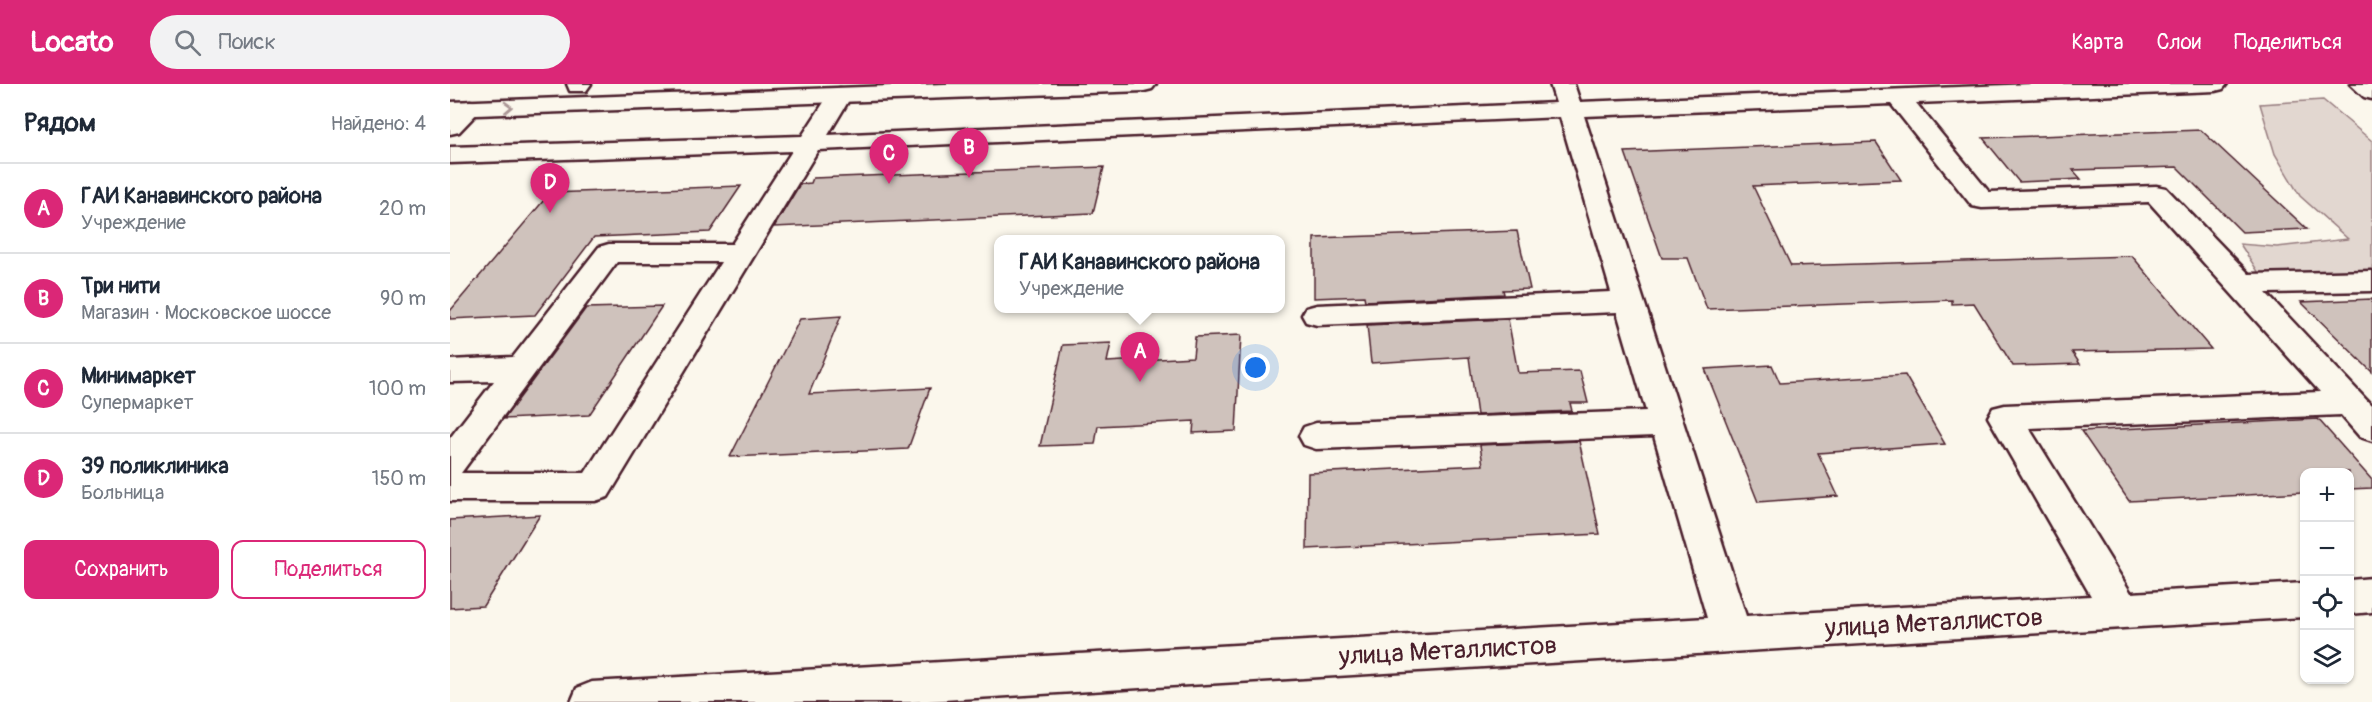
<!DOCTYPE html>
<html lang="ru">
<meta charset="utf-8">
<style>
:root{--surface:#fff;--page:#f2f2f3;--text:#1f2937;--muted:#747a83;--line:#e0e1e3;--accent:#db2777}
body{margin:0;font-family:Pangolin,sans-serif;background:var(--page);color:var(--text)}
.controls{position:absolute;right:18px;bottom:18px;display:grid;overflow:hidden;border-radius:12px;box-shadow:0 2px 4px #0004}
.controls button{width:54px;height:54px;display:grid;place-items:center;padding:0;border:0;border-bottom:2px solid var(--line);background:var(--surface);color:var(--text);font:30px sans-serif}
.you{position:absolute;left:806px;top:284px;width:21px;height:21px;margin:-15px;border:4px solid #fff;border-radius:50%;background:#1a73e8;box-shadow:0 0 0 9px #1a73e833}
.badge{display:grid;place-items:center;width:39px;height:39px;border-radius:50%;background:var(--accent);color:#fff;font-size:20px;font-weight:700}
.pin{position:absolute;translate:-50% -50px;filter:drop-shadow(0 2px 3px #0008)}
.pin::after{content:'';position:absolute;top:32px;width:21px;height:18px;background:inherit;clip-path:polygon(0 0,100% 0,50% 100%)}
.popup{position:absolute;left:544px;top:151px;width:291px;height:78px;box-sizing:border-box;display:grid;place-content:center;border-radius:12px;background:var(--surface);filter:drop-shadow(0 2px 4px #0005);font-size:20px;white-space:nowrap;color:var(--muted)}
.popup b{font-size:22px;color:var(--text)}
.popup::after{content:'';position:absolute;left:50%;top:100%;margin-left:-12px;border:12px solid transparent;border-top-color:var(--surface)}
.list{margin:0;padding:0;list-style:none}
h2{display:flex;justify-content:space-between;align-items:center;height:78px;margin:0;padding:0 24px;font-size:26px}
h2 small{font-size:20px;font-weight:400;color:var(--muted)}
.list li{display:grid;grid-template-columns:39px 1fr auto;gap:18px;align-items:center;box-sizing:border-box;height:90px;padding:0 24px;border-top:2px solid var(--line)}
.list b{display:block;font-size:22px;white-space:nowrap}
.list p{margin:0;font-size:20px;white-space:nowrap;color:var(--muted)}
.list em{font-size:20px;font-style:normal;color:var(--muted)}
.actions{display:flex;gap:12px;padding:18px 24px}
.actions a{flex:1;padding:14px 0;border:2px solid var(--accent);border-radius:12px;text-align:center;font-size:21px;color:var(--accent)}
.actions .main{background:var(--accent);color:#fff}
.icon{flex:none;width:33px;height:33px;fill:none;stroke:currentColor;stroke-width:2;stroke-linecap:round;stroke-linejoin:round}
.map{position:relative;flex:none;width:1922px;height:618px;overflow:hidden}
header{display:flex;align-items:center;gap:36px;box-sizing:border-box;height:84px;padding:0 30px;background:var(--accent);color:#fff}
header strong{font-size:28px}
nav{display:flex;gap:33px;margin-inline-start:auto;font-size:21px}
.search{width:420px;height:54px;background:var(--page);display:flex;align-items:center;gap:15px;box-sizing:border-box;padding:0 21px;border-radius:33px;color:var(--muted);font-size:22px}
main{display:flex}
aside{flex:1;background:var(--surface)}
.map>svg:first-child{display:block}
.green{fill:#e2d7d0;stroke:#967b7e;stroke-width:1.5}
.building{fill:#cfc2bc;stroke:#4a1f2b;stroke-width:1.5}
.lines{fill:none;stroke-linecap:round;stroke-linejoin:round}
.minor-casing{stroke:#4a1f2b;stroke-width:5}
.major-casing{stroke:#4a1f2b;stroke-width:5}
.minor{fill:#fbf7ec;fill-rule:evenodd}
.major{fill:#fbf7ec;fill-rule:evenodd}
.oneway{stroke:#ab9695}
.labels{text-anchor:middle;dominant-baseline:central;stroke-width:4.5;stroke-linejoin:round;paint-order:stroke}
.near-street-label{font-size:26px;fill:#4a1f2b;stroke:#fbf7ec}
</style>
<header>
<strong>Locato</strong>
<div class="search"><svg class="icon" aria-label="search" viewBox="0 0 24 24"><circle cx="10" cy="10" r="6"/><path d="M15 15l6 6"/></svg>Поиск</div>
<nav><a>Карта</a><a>Слои</a><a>Поделиться</a></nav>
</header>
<main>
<aside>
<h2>Рядом<small>Найдено: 4</small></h2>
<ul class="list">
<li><span class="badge">A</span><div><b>ГАИ Канавинского района</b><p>Учреждение</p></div><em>20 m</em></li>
<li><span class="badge">B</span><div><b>Три нити</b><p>Магазин · Московское шоссе</p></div><em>90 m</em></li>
<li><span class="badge">C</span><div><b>Минимаркет</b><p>Супермаркет</p></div><em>100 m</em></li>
<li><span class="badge">D</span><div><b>39 поликлиника</b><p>Больница</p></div><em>150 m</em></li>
</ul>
<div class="actions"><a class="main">Сохранить</a><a>Поделиться</a></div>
</aside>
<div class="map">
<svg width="1922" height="618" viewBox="0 0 1922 618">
<rect width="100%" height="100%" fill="#fbf7ec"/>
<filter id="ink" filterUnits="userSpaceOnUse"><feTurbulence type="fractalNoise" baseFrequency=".0167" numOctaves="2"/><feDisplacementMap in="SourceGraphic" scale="12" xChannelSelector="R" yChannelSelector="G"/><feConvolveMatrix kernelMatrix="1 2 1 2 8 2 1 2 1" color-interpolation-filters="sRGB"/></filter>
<g filter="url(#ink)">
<path class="green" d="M 1873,16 L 1922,57 L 1922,202 L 1818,203 L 1790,160 L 1827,163 L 1898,155 L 1850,112 L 1825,70 L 1810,20 Z"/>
<path class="building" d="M 1751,46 L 1857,145 L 1792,148 L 1727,83 L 1623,86 L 1631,95 L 1569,98 L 1533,54 Z
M 1426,58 L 1451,96 L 1303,102 L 1341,182 L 1682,172 L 1761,265 L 1622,268 L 1630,280 L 1563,282 L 1524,219 L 1502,220 L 1502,216 L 1257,225 L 1238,174 L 1212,174 L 1175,68 Z
M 654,83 L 643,129 L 324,143 L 350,100 L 361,99 L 363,94 Z
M 291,102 L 260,148 L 144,153 L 85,231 L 0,235 L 0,227 L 100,109 Z
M 1067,147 L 1080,205 L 1053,206 L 1054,210 L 915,217 L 914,212 L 864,214 L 864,154 Z
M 1922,215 L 1922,288 L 1851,218 Z
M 212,222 L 139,331 L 54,335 L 136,224 Z
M 391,232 L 359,310 L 480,304 L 458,365 L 280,373 L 350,235 Z
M 1058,235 L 1068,289 L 1130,287 L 1138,319 L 1120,319 L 1122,327 L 1027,331 L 1019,273 L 921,279 L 917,241 Z
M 791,251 L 786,347 L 743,349 L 744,337 L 648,342 L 645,360 L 590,362 L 613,261 L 661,259 L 657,278 L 743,273 L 745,253 Z
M 1322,281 L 1330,299 L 1455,291 L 1495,360 L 1368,369 L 1388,412 L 1308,418 L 1255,285 Z
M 1868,335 L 1922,396 L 1922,404 L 1899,405 L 1899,388 L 1854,388 L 1854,408 L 1679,417 L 1631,347 Z
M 1129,357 L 1150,450 L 857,465 L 858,389 L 1033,381 L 1030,361 Z
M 90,431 L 33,522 L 0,524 L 0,436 Z"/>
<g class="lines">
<defs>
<path id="minor" d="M 117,0 L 141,0 L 136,7 L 120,7 Z
M 1100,0 L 1124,0 L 1130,18 L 1583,0 L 1777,0 L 1773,5 L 1765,7 L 1466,19 L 1539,108 L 1706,102 L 1716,104 L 1799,190 L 1922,187 L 1922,207 L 1816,209 L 1922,322 L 1922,357 L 1910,353 L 1891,331 L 1579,344 L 1681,509 L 1854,499 L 1854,533 L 461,618 L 121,618 L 127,604 L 142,598 L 1257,534 L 1204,352 L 866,365 L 854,361 L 849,352 L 854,343 L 866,339 L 1196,327 L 1167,228 L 867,241 L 856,238 L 852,231 L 856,224 L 867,221 L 1161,208 L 1110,33 L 368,66 L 158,413 L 145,417 L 0,417 L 0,354 L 44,297 L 0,298 L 0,276 L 63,273 L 149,163 L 159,160 L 282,160 L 342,67 L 0,79 L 0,63 L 352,52 L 382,6 L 390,4 L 398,6 L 402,11 L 378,51 L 1106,19 ZM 1441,20 L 1522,122 L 1532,124 L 1699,118 L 1870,308 L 1555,321 L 1543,324 L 1538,333 L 1641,512 L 1296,532 L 1134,32 ZM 167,178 L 271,178 L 135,389 L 11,389 Z
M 1900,0 L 1922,0 L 1922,15 L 1914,13 Z
M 20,17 L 29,19 L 32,24 L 9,48 L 0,50 L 0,29 L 11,19 Z
M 1922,494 L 1922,528 L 1900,530 L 1900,496 Z"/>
<path id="major" d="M 495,0 L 706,0 L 702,5 L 694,7 L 0,32 L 0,18 Z"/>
</defs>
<use href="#minor" class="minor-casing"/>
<use href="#major" class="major-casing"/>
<use href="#minor" class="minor"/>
<use href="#major" class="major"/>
</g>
<defs><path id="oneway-chevron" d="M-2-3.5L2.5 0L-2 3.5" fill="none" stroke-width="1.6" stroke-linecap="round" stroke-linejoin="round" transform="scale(1.5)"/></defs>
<use class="oneway" href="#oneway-chevron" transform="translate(58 23) rotate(-2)"/>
</g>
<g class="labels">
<g class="near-street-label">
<text transform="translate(1484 539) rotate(-3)">улица Металлистов</text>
<text transform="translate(998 567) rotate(-3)">улица Металлистов</text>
</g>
</g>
</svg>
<div class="controls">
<button>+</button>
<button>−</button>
<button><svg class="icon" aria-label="locate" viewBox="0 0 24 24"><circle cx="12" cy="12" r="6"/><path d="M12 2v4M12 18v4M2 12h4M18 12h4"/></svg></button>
<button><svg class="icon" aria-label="layers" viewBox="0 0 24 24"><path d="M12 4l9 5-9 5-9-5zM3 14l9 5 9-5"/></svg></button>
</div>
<div class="you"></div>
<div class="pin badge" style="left:690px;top:298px">A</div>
<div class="popup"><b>ГАИ Канавинского района</b>Учреждение</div>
<div class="pin badge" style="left:519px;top:94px">B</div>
<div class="pin badge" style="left:439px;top:100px">C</div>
<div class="pin badge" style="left:100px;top:129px">D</div>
</div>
</main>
